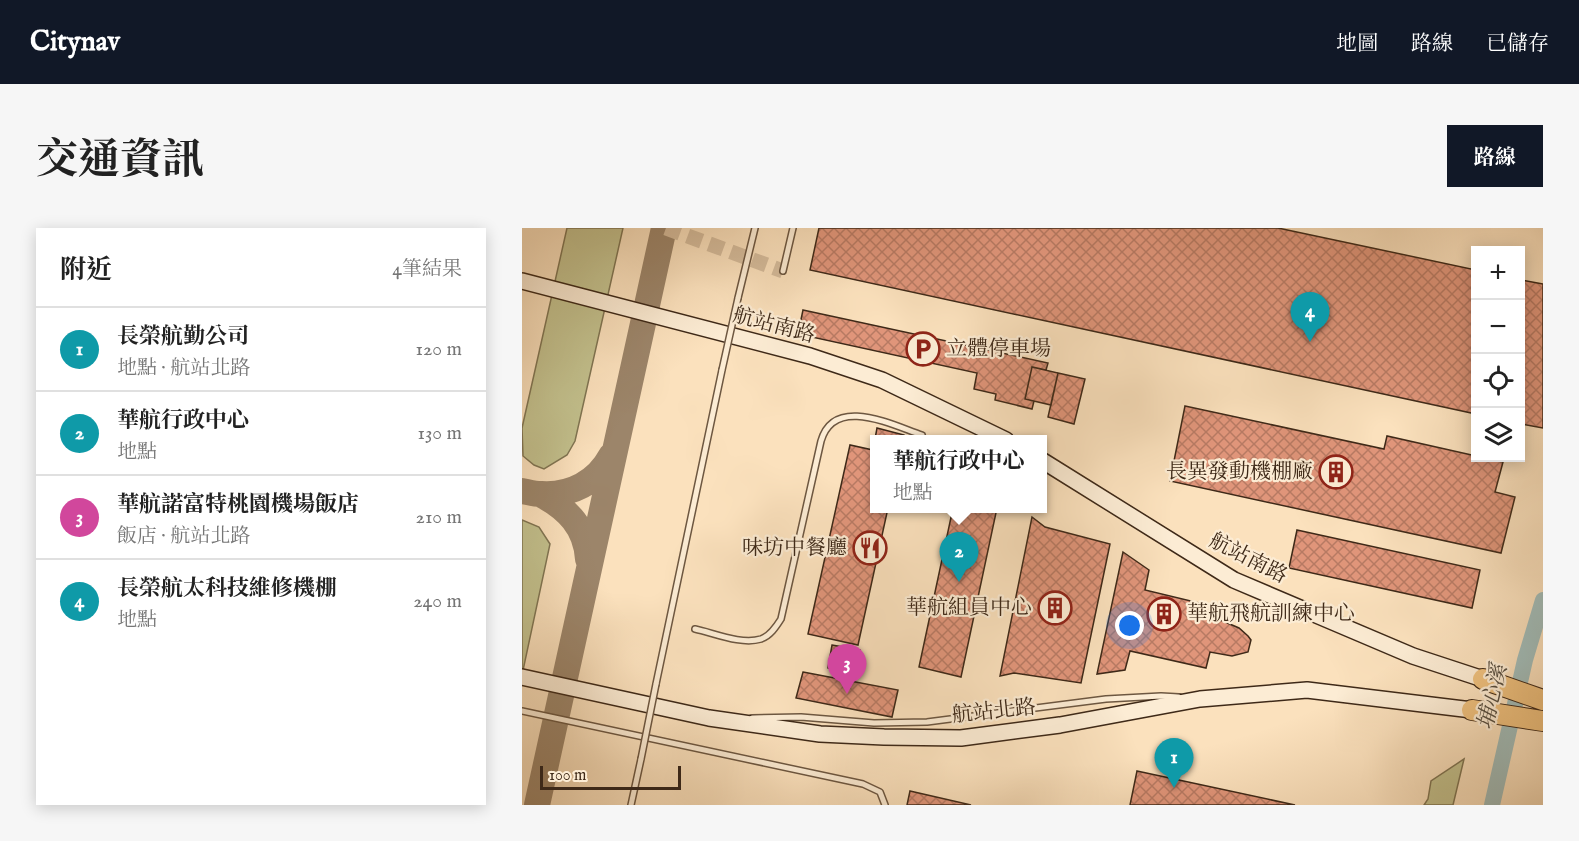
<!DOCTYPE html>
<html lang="zh-TW">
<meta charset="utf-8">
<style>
:root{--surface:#fff;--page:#f6f6f6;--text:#222;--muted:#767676;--line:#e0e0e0;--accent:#111827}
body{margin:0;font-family:"IM FELL English","Noto Serif TC",serif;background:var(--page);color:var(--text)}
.controls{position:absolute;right:18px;top:18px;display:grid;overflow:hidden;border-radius:0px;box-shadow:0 3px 15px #0003}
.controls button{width:54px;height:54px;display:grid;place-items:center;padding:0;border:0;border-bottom:2px solid var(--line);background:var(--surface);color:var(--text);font:30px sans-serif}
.scale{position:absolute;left:18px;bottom:15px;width:141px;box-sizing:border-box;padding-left:6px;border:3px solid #3e2918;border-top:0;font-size:16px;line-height:21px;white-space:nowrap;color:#3e2918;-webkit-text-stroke:4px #fcecd4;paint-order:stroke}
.you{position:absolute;left:608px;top:398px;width:21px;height:21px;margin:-15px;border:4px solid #fff;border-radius:50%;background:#1a73e8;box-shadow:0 0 0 9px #1a73e833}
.badge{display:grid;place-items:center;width:39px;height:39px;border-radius:50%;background:var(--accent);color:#fff;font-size:20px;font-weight:700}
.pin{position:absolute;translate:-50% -50px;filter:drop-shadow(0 2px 3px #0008)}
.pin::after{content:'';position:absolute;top:32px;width:21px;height:18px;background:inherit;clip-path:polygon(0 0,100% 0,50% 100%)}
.popup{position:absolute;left:348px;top:207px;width:177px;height:78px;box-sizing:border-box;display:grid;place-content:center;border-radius:0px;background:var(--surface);filter:drop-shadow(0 2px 4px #0005);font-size:20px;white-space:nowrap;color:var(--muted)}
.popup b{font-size:22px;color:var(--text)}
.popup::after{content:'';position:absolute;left:50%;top:100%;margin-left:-12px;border:12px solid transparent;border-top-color:var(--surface)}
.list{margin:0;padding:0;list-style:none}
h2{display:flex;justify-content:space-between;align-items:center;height:78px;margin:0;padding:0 24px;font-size:26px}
h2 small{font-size:20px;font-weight:400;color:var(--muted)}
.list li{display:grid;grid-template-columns:39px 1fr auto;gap:18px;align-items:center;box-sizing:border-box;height:84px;padding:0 24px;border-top:2px solid var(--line)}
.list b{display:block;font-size:22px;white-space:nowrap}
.list p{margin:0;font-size:20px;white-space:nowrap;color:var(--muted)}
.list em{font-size:20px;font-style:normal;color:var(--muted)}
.icon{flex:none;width:33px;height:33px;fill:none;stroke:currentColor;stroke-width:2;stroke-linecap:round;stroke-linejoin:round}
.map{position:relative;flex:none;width:1021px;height:577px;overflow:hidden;border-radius:0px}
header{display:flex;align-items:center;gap:36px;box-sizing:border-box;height:84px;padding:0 30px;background:var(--accent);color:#fff}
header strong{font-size:28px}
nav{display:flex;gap:33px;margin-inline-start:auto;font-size:21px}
.intro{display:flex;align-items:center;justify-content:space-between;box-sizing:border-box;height:144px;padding:0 36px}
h1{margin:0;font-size:42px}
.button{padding:15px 27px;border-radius:0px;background:var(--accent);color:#fff;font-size:21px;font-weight:700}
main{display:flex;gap:36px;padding:0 36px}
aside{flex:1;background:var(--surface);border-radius:0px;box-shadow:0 3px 15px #0003}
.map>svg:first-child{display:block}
.grass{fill:#c3c18e;stroke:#807553;stroke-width:1.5}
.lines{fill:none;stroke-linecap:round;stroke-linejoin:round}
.river{stroke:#a1bcb9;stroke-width:16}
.taxiway{stroke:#9c856a;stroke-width:26}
.building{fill:url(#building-cross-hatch);stroke:#3e2918;stroke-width:1.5}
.secondary-tunnel{stroke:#d5bc9c;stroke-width:15;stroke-dasharray:15 8;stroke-linecap:butt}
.lane-casing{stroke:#6d5741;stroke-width:8}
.secondary-casing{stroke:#3e2918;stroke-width:18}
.highway-casing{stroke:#3e2918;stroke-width:22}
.lane{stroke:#fcecd4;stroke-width:5}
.secondary{stroke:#fcecd4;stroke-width:15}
.highway{stroke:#eec07e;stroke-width:20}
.lane-bridge-casing{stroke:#6d5741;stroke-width:8;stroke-linecap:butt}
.lane-bridge{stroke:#fcecd4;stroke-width:5}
.labels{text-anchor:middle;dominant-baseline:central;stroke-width:4.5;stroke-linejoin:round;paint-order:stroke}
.street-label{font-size:21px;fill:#3e2918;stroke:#fcecd4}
.poi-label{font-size:21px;fill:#3e2918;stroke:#fcecd4;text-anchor:end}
.water-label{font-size:22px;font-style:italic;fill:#574e40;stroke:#fcecd4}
</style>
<header>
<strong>Citynav</strong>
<nav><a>地圖</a><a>路線</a><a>已儲存</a></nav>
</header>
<div class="intro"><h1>交通資訊</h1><a class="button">路線</a></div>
<main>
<aside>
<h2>附近<small>4筆結果</small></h2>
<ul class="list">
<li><span class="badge" style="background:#0f9aa8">1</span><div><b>長榮航勤公司</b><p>地點 · 航站北路</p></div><em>120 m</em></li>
<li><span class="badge" style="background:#0f9aa8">2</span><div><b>華航行政中心</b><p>地點</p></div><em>130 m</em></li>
<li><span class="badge" style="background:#d1479c">3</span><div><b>華航諾富特桃園機場飯店</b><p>飯店 · 航站北路</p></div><em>210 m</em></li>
<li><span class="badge" style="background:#0f9aa8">4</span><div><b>長榮航太科技維修機棚</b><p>地點</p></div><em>240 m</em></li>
</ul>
</aside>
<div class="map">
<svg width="1021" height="577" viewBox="0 0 1021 577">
<defs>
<pattern id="building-cross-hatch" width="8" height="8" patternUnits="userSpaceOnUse" patternTransform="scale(1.5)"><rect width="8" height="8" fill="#e0957a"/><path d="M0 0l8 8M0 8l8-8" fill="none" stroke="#b77a63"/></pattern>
</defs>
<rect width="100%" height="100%" fill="#fbe1bd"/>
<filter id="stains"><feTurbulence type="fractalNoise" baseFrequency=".00333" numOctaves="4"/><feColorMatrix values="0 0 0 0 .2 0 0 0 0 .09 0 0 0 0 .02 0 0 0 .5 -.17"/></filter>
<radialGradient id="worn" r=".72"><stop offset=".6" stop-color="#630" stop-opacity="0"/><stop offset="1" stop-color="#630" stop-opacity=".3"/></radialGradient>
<path class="grass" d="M 45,0 L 101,0 L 53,213 L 45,227 L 22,241 L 12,237 L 1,228 L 0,200 Z
M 0,292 L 17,299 L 28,316 L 0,447 Z
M 942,531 L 931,577 L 902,577 L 906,571 L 909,553 Z"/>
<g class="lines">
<path class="river" d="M 970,577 L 1003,432 L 1021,372"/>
<path class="taxiway" d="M 0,263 C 6,264 12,266 19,266 C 49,268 75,254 89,228
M 18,266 C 45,280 64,299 66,331
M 15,577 L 142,0"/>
</g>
<path class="building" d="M 297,0 L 756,0 L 954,42 L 954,186 L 288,42 Z
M 999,52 L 1021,56 L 1021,200 L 999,196 Z
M 281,82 L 526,135 L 524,142 L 510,139 L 503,171 L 512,173 L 510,181 L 473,172 L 474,166 L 452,161 L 455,145 L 276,106 Z
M 510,139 L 536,145 L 529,177 L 503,171 Z
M 536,145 L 563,151 L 552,196 L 526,189 Z
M 663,178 L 862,221 L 865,208 L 981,234 L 973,264 L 993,269 L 979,325 L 648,253 Z
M 355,200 L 382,207 L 381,212 L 353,212 L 353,280 L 366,280 L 336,417 L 286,406 L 328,217 L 351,222 Z
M 431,280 L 475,280 L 439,449 L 397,439 Z
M 510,289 L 523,299 L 588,316 L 559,455 L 492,445 L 478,448 Z
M 775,302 L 958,342 L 950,380 L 767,340 Z
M 601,324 L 627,342 L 623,362 L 698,380 L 696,391 L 717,400 L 726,408 L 729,412 L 726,424 L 710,428 L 688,424 L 684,440 L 608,423 L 603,442 L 575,446 Z
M 310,417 L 338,422 L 333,446 L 306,440 Z
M 281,444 L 376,462 L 370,489 L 274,470 Z
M 615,543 L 773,577 L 608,577 Z
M 388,563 L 449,577 L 385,577 Z"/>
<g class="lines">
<path class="secondary-tunnel" d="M 144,0 L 261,43"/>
<defs>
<path id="lane" d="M 261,43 L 271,0
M 216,70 L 233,0
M 173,401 C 192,405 219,417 239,411 C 248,408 254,399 259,391 L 299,213 C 312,167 370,197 400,207
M 134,456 L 200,142
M 0,483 L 341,556 L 358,564 L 363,577
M 230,490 L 279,489 L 352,495 L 405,494 L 584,471 L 639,468 L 657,469
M 109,577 L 119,531"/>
<path id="secondary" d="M 0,53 L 288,128 L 360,152 L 484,212
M 521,233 L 712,352 L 891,428 L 961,451
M 0,449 L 187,490 L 298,506 L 362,509 L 439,510 L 538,497 L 678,471 L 785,462 L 950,482"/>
<path id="highway" d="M 961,451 L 1021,472
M 950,482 L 1021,493"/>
</defs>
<use href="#lane" class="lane-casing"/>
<use href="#secondary" class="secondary-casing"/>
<use href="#highway" class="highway-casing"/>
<use href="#lane" class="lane"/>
<use href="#secondary" class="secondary"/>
<use href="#highway" class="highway"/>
<defs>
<path id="lane-bridge" d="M 200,142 L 216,70
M 119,531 L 134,456"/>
</defs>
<use href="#lane-bridge" class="lane-bridge-casing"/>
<use href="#lane-bridge" class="lane-bridge"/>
</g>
<defs>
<symbol id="parking-ring" viewBox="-11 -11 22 22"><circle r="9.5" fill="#fcecd4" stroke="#8f2418" stroke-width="1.5"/><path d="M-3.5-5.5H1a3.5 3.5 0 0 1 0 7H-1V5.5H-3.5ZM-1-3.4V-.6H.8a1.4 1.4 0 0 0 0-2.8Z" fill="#8f2418"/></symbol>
<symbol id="building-ring" viewBox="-11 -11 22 22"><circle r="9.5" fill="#fcecd4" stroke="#8f2418" stroke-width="1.5"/><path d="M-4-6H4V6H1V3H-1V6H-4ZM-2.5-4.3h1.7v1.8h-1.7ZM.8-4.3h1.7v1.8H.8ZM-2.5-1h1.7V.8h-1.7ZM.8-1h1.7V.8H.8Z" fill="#8f2418"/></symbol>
<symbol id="restaurant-ring" viewBox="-11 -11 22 22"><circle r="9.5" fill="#fcecd4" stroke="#8f2418" stroke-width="1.5"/><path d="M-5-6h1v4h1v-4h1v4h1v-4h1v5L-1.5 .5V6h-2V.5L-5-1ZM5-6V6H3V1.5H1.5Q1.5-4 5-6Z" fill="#8f2418"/></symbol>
</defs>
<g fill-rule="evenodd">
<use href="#parking-ring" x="382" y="102" width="38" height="38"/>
<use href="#building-ring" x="795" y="225" width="38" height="38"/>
<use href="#restaurant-ring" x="329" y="301" width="38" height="38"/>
<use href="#building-ring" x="514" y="361" width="38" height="38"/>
<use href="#building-ring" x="623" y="367" width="38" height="38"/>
</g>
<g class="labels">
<g class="street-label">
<text transform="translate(252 98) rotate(15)">航站南路</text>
<text transform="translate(726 331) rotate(27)">航站南路</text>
<text transform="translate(472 484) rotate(-6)">航站北路</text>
</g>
<g class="poi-label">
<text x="424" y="121" text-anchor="start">立體停車場</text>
<text x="791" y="244">長異發動機棚廠</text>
<text x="325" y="320">味坊中餐廳</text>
<text x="510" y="380">華航組員中心</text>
<text x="665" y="386" text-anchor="start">華航飛航訓練中心</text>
</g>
<g class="water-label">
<text transform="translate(971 469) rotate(-77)">埔心溪</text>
</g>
</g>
<rect width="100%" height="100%" filter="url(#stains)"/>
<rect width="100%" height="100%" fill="url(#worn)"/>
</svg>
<div class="controls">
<button>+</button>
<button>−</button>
<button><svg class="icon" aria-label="locate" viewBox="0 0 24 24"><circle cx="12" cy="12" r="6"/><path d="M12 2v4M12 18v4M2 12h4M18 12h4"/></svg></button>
<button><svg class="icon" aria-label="layers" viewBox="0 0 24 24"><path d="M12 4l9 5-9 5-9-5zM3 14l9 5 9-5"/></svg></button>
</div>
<div class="scale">100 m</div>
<div class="you"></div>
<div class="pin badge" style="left:652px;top:560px;background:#0f9aa8">1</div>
<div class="pin badge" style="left:437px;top:354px;background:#0f9aa8">2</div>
<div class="popup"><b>華航行政中心</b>地點</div>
<div class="pin badge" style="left:325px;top:466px;background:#d1479c">3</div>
<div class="pin badge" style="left:788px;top:114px;background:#0f9aa8">4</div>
</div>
</main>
